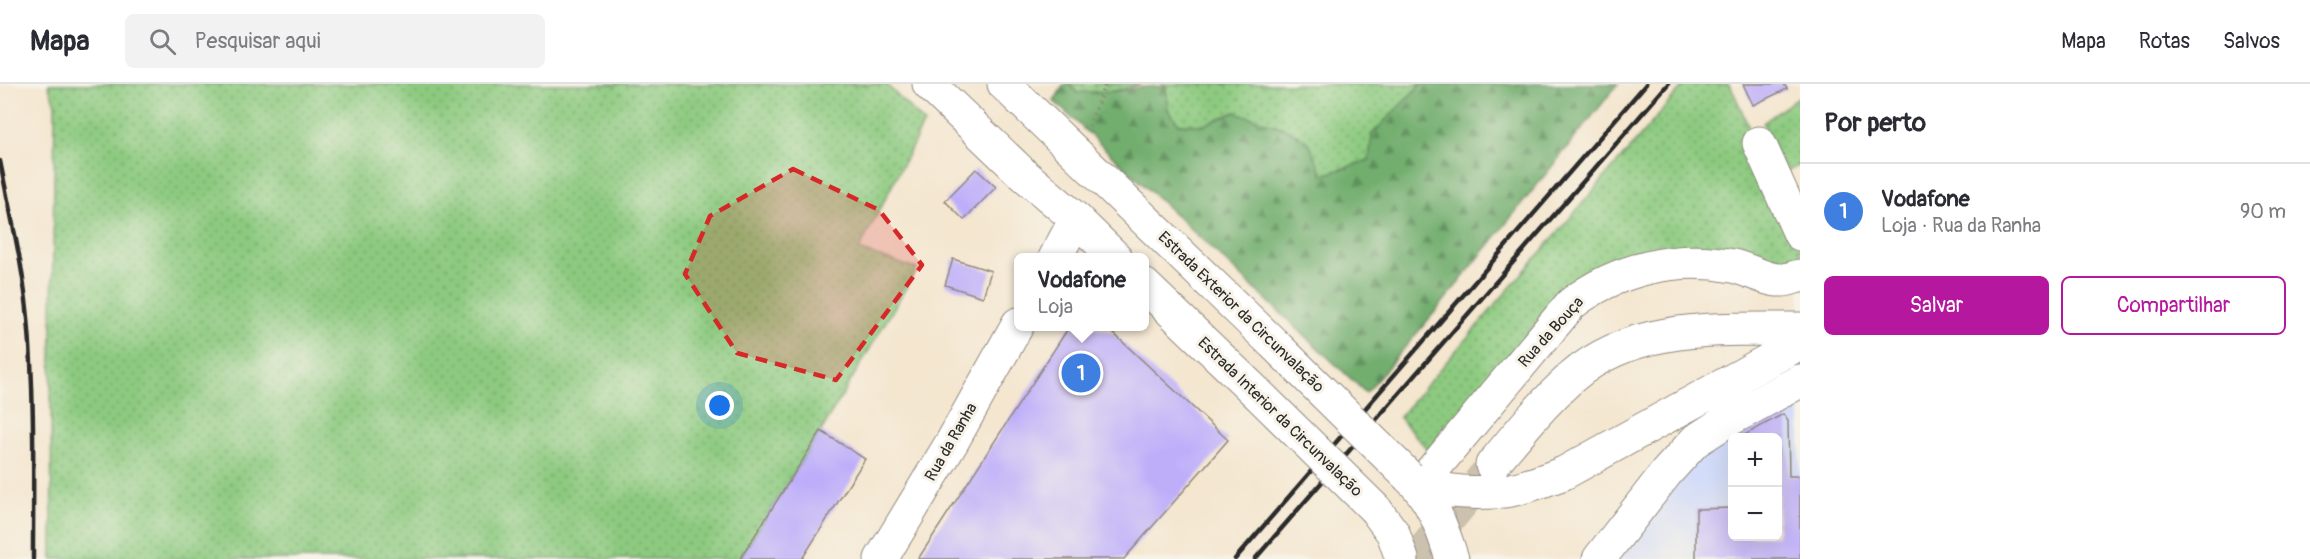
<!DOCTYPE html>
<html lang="pt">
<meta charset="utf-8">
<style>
:root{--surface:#fff;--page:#f2f2f3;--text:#2b2b33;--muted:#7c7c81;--line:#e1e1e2;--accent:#b5179e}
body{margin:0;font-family:Pangolin,sans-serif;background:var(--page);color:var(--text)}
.controls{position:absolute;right:18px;bottom:18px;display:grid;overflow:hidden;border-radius:9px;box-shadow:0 6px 24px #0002}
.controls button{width:54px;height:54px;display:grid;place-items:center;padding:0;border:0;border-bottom:2px solid var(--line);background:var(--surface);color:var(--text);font:30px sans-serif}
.you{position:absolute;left:720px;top:322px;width:21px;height:21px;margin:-15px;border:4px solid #fff;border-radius:50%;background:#1a73e8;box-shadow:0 0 0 9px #1a73e833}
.badge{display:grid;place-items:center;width:39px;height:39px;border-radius:50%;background:var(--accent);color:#fff;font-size:20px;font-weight:700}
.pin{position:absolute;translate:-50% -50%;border:3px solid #fff;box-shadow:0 2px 6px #0006}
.popup{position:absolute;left:1014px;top:169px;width:135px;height:78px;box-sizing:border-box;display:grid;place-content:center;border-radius:9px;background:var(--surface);filter:drop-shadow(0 2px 4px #0005);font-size:20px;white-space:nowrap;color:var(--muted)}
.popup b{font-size:22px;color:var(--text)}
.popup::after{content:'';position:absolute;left:50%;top:100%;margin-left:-12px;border:12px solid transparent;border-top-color:var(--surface)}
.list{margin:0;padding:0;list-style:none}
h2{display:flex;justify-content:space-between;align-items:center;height:78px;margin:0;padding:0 24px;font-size:26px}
h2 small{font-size:20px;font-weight:400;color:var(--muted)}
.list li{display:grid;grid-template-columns:39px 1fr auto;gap:18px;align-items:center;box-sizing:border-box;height:96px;padding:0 24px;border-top:2px solid var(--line)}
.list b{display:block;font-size:22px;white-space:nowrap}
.list p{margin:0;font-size:20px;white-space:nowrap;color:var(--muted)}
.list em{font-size:20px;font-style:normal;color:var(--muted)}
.actions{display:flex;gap:12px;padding:18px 24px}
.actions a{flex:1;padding:14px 0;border:2px solid var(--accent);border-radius:9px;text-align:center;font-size:21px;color:var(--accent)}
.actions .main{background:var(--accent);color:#fff}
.icon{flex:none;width:33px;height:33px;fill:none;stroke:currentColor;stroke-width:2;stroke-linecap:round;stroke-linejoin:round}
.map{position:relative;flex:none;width:1800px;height:475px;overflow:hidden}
header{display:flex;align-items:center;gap:36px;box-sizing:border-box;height:84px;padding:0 30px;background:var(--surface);border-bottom:2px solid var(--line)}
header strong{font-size:28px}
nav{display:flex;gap:33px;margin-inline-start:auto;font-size:21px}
.search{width:420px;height:54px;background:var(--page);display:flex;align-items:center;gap:15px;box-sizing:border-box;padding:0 21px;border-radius:9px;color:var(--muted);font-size:22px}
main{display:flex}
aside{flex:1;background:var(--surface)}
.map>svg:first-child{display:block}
.built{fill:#d0daf9;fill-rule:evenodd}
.grass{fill:url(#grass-dots);stroke:#5c7a56;stroke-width:1.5}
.forest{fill:url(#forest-firs);stroke:#4e6c4c;stroke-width:1.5}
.building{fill:#beaefa}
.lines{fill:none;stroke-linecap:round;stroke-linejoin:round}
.major-tunnel{stroke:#ccc1ae;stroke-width:33;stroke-dasharray:33 16;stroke-linecap:butt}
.minor-casing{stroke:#90887d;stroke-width:35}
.major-casing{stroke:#90887d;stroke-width:35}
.path{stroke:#90887d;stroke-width:4;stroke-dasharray:1.5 4.5;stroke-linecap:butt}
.minor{stroke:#fff;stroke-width:33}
.major{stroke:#fff;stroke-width:33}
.rail{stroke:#2b2b2b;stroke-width:4.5}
.major-bridge-casing{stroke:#90887d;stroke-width:35;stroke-linecap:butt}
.major-bridge{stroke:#fff;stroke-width:33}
.marked{fill:#d62828;fill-opacity:0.2;stroke:#d62828;stroke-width:4.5;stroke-dasharray:12 8;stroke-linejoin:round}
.labels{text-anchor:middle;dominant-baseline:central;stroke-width:6;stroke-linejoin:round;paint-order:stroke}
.street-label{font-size:16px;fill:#2b2b2b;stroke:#f7f3e8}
</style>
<header>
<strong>Mapa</strong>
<div class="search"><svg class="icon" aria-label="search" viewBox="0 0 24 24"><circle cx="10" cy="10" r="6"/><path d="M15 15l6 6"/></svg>Pesquisar aqui</div>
<nav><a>Mapa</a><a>Rotas</a><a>Salvos</a></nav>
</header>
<main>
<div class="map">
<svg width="1800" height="475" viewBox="0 0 1800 475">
<defs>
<pattern id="grass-dots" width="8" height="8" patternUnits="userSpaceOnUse" patternTransform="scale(1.5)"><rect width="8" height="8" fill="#8dca80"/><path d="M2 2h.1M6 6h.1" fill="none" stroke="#73a469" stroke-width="1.8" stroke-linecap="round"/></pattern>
<pattern id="forest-firs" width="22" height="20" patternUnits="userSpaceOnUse" patternTransform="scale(1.5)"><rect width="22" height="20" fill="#72ae6e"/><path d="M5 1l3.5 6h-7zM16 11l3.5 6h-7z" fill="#5e8e5b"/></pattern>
</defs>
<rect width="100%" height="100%" fill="#f7f3e8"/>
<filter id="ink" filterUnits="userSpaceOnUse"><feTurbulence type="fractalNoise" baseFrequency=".0167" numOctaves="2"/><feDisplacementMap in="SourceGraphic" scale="12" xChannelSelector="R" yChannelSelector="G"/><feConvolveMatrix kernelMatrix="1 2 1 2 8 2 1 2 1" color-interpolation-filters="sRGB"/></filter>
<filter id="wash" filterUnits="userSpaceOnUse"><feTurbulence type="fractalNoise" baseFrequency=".008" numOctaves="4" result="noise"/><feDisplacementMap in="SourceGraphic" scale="24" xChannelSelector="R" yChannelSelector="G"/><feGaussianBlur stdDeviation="1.35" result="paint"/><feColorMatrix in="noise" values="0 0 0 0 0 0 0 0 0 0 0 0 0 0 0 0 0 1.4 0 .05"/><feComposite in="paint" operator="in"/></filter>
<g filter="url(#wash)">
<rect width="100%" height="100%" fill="#f4e6cf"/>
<path class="built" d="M 1800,305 L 1800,475 L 1605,475 L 1702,360 ZM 1732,354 L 1778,354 L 1778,452 L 1732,452 Z"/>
<path class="grass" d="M 48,0 L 886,0 L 924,39 L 859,166 L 917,185 L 821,347 L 740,475 L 52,475 L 51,307 L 55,20 Z
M 1070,0 L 1142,0 L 1115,7 L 1077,9 Z
M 1162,0 L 1421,0 L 1369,76 L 1323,92 L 1309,59 L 1289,46 L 1235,28 L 1203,41 L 1179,40 L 1168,26 L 1166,3 Z
M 1685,0 L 1730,0 L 1800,162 L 1800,171 L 1779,179 L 1762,174 L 1707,164 L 1664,167 L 1614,176 L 1588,189 L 1561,209 L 1429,367 L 1399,333 Z
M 1800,12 L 1800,81 L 1784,89 L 1763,39 Z"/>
<path class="forest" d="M 1064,0 L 1069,0 L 1077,9 C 1090,7 1102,8 1115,7 C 1131,6 1151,0 1166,3 L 1168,26 L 1179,40 L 1203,41 L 1235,28 L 1289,46 L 1309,59 L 1323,91 L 1369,76 L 1372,50 L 1421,0 L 1618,0 L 1440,222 L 1366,309 L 1054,17 Z"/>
<g id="blocks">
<path class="building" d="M 1743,0 L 1784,0 L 1787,5 L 1753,21 Z
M 976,85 L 996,103 L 964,136 L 945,117 Z
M 953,175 L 991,187 L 983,213 L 945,201 Z
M 1069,243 L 1091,243 L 1113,249 L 1228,356 L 1124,475 L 918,475 Z
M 1783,330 L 1788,337 L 1789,392 L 1800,392 L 1800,475 L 1696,475 L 1696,425 L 1732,424 L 1732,452 L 1778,452 L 1778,354 L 1739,354 Z
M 821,347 L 865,375 L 802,475 L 740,475 Z"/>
</g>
</g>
<g filter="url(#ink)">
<use href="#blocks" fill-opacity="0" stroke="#90887d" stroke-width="1.5"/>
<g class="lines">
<path class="major-tunnel" d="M 1416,475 L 1486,390"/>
<defs>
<path id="minor" d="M 1759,59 L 1800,150
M 1055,174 L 1076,135
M 1419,402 L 1571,220 C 1616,185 1676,171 1733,182 C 1747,185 1768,197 1782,196 C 1788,196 1794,193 1800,192
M 881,475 L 952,358 L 1018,240"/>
<path id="major" d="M 929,0 L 1022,89 L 1076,135 L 1116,174
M 1004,0 L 1273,259
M 1144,201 L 1257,309
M 1492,381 C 1517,351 1543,319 1572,293 C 1635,238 1723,246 1800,245
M 1409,393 C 1432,414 1443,446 1452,475
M 1419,402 C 1447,407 1476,411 1505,407 C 1525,404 1545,396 1564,389 L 1800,259
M 1375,425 L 1393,449 L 1402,475
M 1599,475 L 1666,389 L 1695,357 L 1723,339 L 1800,297"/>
</defs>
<use href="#minor" class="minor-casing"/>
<use href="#major" class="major-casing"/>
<path class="path" d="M 1089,42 L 1105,0"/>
<use href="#minor" class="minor"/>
<use href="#major" class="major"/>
<path class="rail" d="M 0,77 C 10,129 23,181 28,234 C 35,314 33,395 33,475
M 1235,475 L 1646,0
M 1255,475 L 1668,0"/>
<defs>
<path id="major-bridge" d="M 1273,259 L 1409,393
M 1257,309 L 1375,425"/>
</defs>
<use href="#major-bridge" class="major-bridge-casing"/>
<use href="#major-bridge" class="major-bridge"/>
</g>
</g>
<path class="marked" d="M 793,85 L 879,126 L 922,181 L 836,296 L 737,269 L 685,190 L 710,132 Z"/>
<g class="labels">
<g class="street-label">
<text transform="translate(1241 228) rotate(44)">Estrada Exterior da Circunvalação</text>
<text transform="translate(1551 248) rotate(-48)">Rua da Bouça</text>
<text transform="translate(1280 333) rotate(44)">Estrada Interior da Circunvalação</text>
<text transform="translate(951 358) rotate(-60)">Rua da Ranha</text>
</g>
</g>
</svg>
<div class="controls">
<button>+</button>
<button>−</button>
</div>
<div class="you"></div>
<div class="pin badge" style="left:1081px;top:289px;background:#3f7fe0">1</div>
<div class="popup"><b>Vodafone</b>Loja</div>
</div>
<aside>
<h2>Por perto<small></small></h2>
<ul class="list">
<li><span class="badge" style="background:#3f7fe0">1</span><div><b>Vodafone</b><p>Loja · Rua da Ranha</p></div><em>90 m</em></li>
</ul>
<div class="actions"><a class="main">Salvar</a><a>Compartilhar</a></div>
</aside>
</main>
